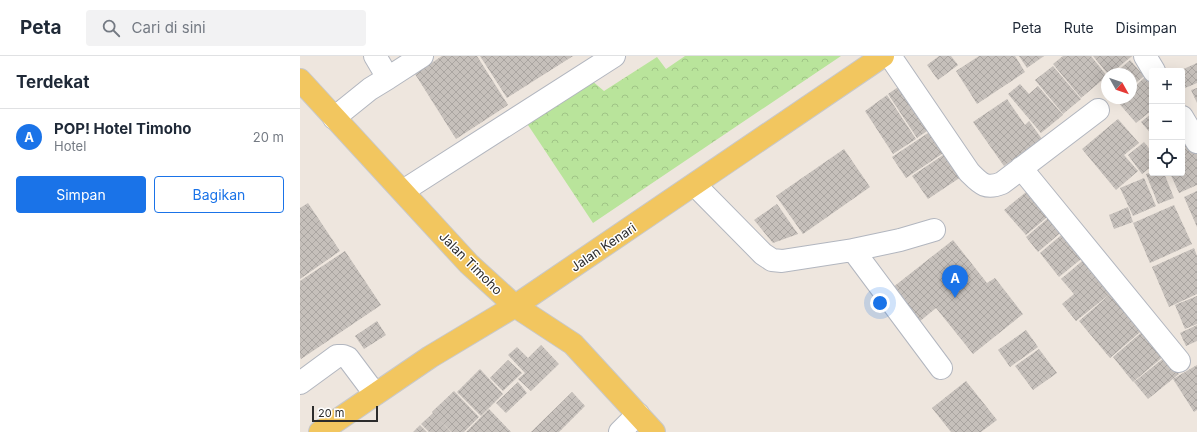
<!DOCTYPE html>
<html lang="id">
<meta charset="utf-8">
<style>
:root{--surface:#fff;--page:#f2f2f3;--text:#1f2937;--muted:#747a83;--line:#e0e1e3;--accent:#1a73e8}
body{margin:0;font-family:Inter,sans-serif;background:var(--page);color:var(--text)}
.controls{position:absolute;right:12px;top:12px;display:grid;overflow:hidden;border-radius:4px;box-shadow:0 4px 16px #0002}
.controls button{width:36px;height:36px;display:grid;place-items:center;padding:0;border:0;border-bottom:1px solid var(--line);background:var(--surface);color:var(--text);font:20px sans-serif}
.compass{position:absolute;left:801px;top:12px;width:36px;height:36px;border-radius:50%;background:var(--surface);box-shadow:0 4px 16px #0002;rotate:130deg}
.scale{position:absolute;left:12px;bottom:10px;width:66px;box-sizing:border-box;padding-left:4px;border:2px solid #2c2c2c;border-top:0;font-size:11px;line-height:14px;white-space:nowrap;color:#2c2c2c;-webkit-text-stroke:3px #fff;paint-order:stroke}
.you{position:absolute;left:580px;top:247px;width:14px;height:14px;margin:-10px;border:3px solid #fff;border-radius:50%;background:#1a73e8;box-shadow:0 0 0 6px #1a73e833}
.badge{display:grid;place-items:center;width:26px;height:26px;border-radius:50%;background:var(--accent);color:#fff;font-size:13px;font-weight:700}
.pin{position:absolute;translate:-50% -33px;filter:drop-shadow(0 1px 2px #0008)}
.pin::after{content:'';position:absolute;top:21px;width:14px;height:12px;background:inherit;clip-path:polygon(0 0,100% 0,50% 100%)}
.list{margin:0;padding:0;list-style:none}
h2{display:flex;justify-content:space-between;align-items:center;height:52px;margin:0;padding:0 16px;font-size:17px}
h2 small{font-size:13px;font-weight:400;color:var(--muted)}
.list li{display:grid;grid-template-columns:26px 1fr auto;gap:12px;align-items:center;box-sizing:border-box;height:56px;padding:0 16px;border-top:1px solid var(--line)}
.list b{display:block;font-size:15px;white-space:nowrap}
.list p{margin:0;font-size:13px;white-space:nowrap;color:var(--muted)}
.list em{font-size:13px;font-style:normal;color:var(--muted)}
.actions{display:flex;gap:8px;padding:12px 16px}
.actions a{flex:1;padding:9px 0;border:1px solid var(--accent);border-radius:4px;text-align:center;font-size:14px;color:var(--accent)}
.actions .main{background:var(--accent);color:#fff}
.icon{flex:none;width:22px;height:22px;fill:none;stroke:currentColor;stroke-width:2;stroke-linecap:round;stroke-linejoin:round}
.map{position:relative;flex:none;width:897px;height:376px;overflow:hidden}
header{display:flex;align-items:center;gap:24px;box-sizing:border-box;height:56px;padding:0 20px;background:var(--surface);border-bottom:1px solid var(--line)}
header strong{font-size:19px}
nav{display:flex;gap:22px;margin-inline-start:auto;font-size:14px}
.search{width:280px;height:36px;background:var(--page);display:flex;align-items:center;gap:10px;box-sizing:border-box;padding:0 14px;border-radius:4px;color:var(--muted);font-size:15px}
main{display:flex}
aside{flex:1;background:var(--surface)}
.map>svg:first-child{display:block}
.forest{fill:url(#forest-crowns)}
.building{fill:url(#building-cross-hatch)}
.lines{fill:none;stroke-linecap:round;stroke-linejoin:round}
.minor-casing{stroke:#b2b6bf;stroke-width:24}
.major-casing{stroke:#c8c8c8;stroke-width:24}
.minor{stroke:#fff;stroke-width:22}
.major{stroke:#f2c65f;stroke-width:22}
.labels{text-anchor:middle;dominant-baseline:central;stroke-width:3;stroke-linejoin:round;paint-order:stroke}
.street-label{font-size:13px;fill:#2c2c2c;stroke:#fff}
</style>
<header>
<strong>Peta</strong>
<div class="search"><svg class="icon" aria-label="search" viewBox="0 0 24 24"><circle cx="10" cy="10" r="6"/><path d="M15 15l6 6"/></svg>Cari di sini</div>
<nav><a>Peta</a><a>Rute</a><a>Disimpan</a></nav>
</header>
<main>
<aside>
<h2>Terdekat<small></small></h2>
<ul class="list">
<li><span class="badge">A</span><div><b>POP! Hotel Timoho</b><p>Hotel</p></div><em>20 m</em></li>
</ul>
<div class="actions"><a class="main">Simpan</a><a>Bagikan</a></div>
</aside>
<div class="map">
<svg width="897" height="376" viewBox="0 0 897 376">
<defs>
<pattern id="forest-crowns" width="20" height="18" patternUnits="userSpaceOnUse"><rect width="20" height="18" fill="#b9e49b"/><path d="M2 6a3 3 0 1 1 6 0M12 15a3 3 0 1 1 6 0" fill="none" stroke="#9fc486"/></pattern>
<pattern id="building-cross-hatch" width="8" height="8" patternUnits="userSpaceOnUse"><rect width="8" height="8" fill="#c6c0bb"/><path d="M0 0l8 8M0 8l8-8" fill="none" stroke="#aaa5a1"/></pattern>
</defs>
<rect width="100%" height="100%" fill="#eee6de"/>
<path class="forest" d="M 385,0 L 541,0 L 293,167 L 226,66 L 291,24 L 304,35 L 357,1 L 366,13 Z"/>
<path class="building" d="M 142,0 L 177,0 L 208,49 L 156,83 L 115,18 Z
M 180,0 L 273,0 L 207,42 Z
M 639,0 L 651,0 L 658,9 L 638,24 L 627,9 Z
M 679,0 L 715,0 L 725,16 L 677,48 L 656,15 Z
M 719,0 L 744,0 L 727,12 Z
M 763,0 L 791,0 L 807,20 L 781,42 L 753,8 Z
M 793,0 L 832,0 L 810,18 L 808,18 Z
M 830,4 L 844,20 L 831,31 L 831,18 L 814,18 Z
M 897,7 L 897,27 L 885,32 L 882,26 L 882,15 L 879,15 Z
M 753,10 L 781,43 L 763,58 L 735,24 Z
M 845,21 L 852,29 L 852,54 L 836,67 L 817,45 L 821,42 L 831,42 L 831,34 Z
M 604,27 L 633,71 L 617,82 L 588,38 Z
M 720,28 L 729,38 L 738,30 L 763,59 L 741,77 L 708,38 Z
M 897,32 L 897,47 L 891,34 Z
M 587,39 L 616,83 L 593,98 L 565,55 Z
M 707,43 L 725,69 L 729,65 L 742,83 L 704,110 L 673,66 Z
M 852,57 L 852,79 L 841,66 Z
M 818,63 L 839,87 L 824,99 L 838,115 L 816,134 L 782,93 Z
M 634,73 L 648,94 L 606,122 L 592,101 Z
M 894,84 L 897,90 L 897,129 L 879,137 L 870,117 L 882,117 L 882,89 Z
M 844,86 L 852,96 L 852,110 L 842,118 L 828,99 Z
M 544,93 L 570,131 L 503,178 L 476,140 Z
M 649,95 L 664,119 L 628,143 L 612,120 Z
M 852,116 L 852,117 L 864,117 L 874,142 L 858,148 L 846,118 Z
M 844,122 L 856,150 L 833,160 L 820,132 Z
M 731,132 L 752,157 L 726,179 L 704,154 Z
M 897,135 L 897,171 L 884,141 Z
M 8,147 L 40,195 L 0,223 L 0,152 Z
M 477,148 L 498,178 L 473,187 L 454,164 Z
M 874,149 L 892,188 L 850,207 L 833,167 Z
M 828,151 L 833,166 L 814,173 L 809,159 Z
M 753,158 L 765,173 L 738,196 L 726,181 Z
M 766,175 L 786,199 L 759,221 L 740,197 Z
M 653,184 L 687,227 L 695,222 L 723,258 L 673,298 L 636,252 L 619,266 L 592,232 Z
M 894,192 L 897,200 L 897,238 L 869,251 L 852,211 Z
M 45,195 L 81,249 L 1,303 L 0,301 L 0,225 Z
M 787,201 L 815,234 L 776,265 L 762,248 L 774,238 L 761,223 Z
M 815,234 L 846,271 L 810,302 L 779,265 Z
M 897,240 L 897,268 L 885,273 L 875,249 Z
M 77,265 L 86,279 L 64,293 L 55,280 Z
M 897,269 L 897,285 L 886,290 L 880,277 Z
M 726,274 L 738,291 L 710,311 L 698,294 Z
M 843,275 L 864,300 L 833,326 L 813,301 Z
M 241,289 L 259,308 L 231,335 L 218,323 L 225,317 L 208,299 L 217,291 L 228,302 Z
M 739,293 L 757,317 L 733,334 L 715,310 Z
M 865,301 L 879,318 L 848,343 L 834,326 Z
M 208,304 L 222,317 L 203,335 L 190,322 Z
M 897,309 L 897,354 L 894,356 L 873,323 Z
M 180,313 L 203,338 L 181,360 L 157,336 Z
M 666,325 L 697,364 L 681,376 L 651,376 L 632,352 Z
M 218,326 L 227,337 L 206,357 L 196,347 Z
M 154,335 L 179,361 L 164,376 L 152,376 L 132,356 Z
M 272,336 L 285,350 L 259,376 L 231,376 Z
M 189,353 L 211,376 L 166,376 Z
M 133,357 L 151,376 L 129,376 L 121,368 Z
M 120,369 L 127,376 L 113,376 Z"/>
<g class="lines">
<defs>
<path id="minor" d="M 75,0 L 88,22 L 122,0
M 590,0 L 669,116 C 680,127 685,134 702,127 L 798,54
M 845,0 L 854,15
M 882,61 L 897,86
M 34,62 L 70,33 L 88,22
M 721,112 L 879,305
M 395,129 L 463,198 L 472,204 L 482,205 L 553,194 L 641,312
M 103,135 L 314,0
M 553,194 L 600,184 L 634,174
M 0,327 L 37,300 L 43,300 L 48,302 L 75,338
M 320,376 L 338,358"/>
<path id="major" d="M 0,24 L 169,208 L 215,250 L 273,288 L 354,376
M 20,376 L 130,301 L 215,250 L 583,0"/>
</defs>
<use href="#minor" class="minor-casing"/>
<use href="#major" class="major-casing"/>
<use href="#minor" class="minor"/>
<use href="#major" class="major"/>
</g>
<g class="labels">
<g class="street-label">
<text transform="translate(303 191) rotate(-34)">Jalan Kenari</text>
<text transform="translate(171 207) rotate(45)">Jalan Timoho</text>
</g>
</g>
</svg>
<div class="controls">
<button>+</button>
<button>−</button>
<button><svg class="icon" aria-label="locate" viewBox="0 0 24 24"><circle cx="12" cy="12" r="6"/><path d="M12 2v4M12 18v4M2 12h4M18 12h4"/></svg></button>
</div>
<svg class="compass" viewBox="-18 -18 36 36"><path d="M0-13l5 13h-10z" fill="#e53935"/><path d="M0 13l5-13h-10z" fill="#747a83"/></svg>
<div class="scale">20 m</div>
<div class="you"></div>
<div class="pin badge" style="left:655px;top:242px">A</div>
</div>
</main>
